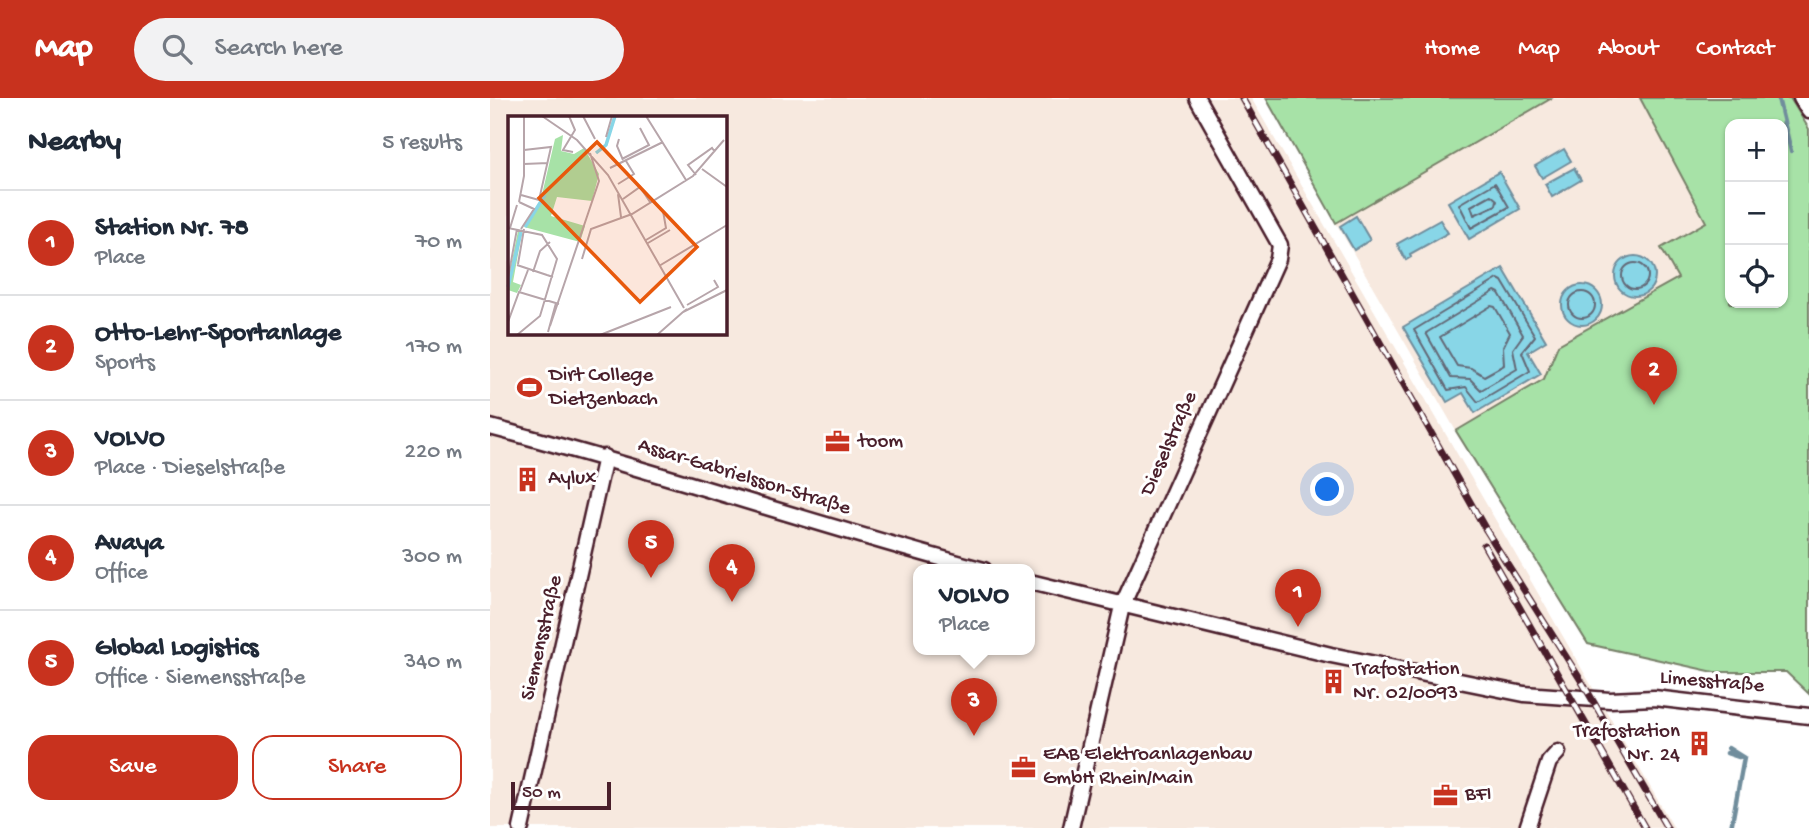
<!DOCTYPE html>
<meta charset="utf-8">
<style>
:root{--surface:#fff;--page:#f2f2f3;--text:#1f2937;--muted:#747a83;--line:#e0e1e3;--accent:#c8321e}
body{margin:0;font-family:"Gochi Hand",sans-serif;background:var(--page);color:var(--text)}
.controls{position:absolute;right:21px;top:21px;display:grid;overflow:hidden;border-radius:14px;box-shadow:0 2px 5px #0004}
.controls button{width:63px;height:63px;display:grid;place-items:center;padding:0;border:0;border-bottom:2px solid var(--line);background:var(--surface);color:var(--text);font:35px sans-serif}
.scale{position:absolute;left:21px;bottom:18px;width:100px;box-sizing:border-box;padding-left:7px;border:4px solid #4a1f2b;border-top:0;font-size:19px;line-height:24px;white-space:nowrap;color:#4a1f2b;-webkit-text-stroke:5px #fff;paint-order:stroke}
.you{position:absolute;left:838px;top:392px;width:24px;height:24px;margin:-18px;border:5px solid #fff;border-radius:50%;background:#1a73e8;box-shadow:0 0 0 10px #1a73e833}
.badge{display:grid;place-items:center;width:46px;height:46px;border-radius:50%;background:var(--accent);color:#fff;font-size:23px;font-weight:700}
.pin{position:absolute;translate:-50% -58px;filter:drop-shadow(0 2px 4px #0008)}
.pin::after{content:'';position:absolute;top:37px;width:24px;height:21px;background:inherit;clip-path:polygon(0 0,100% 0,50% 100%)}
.popup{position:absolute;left:423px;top:466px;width:122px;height:91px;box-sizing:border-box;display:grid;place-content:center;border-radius:14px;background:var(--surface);filter:drop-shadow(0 2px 5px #0005);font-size:23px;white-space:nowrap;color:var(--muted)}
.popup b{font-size:26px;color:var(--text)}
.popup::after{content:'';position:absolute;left:50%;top:100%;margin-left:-14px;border:14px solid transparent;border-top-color:var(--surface)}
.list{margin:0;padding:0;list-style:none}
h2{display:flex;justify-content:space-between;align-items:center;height:91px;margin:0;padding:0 28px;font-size:30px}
h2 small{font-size:23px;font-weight:400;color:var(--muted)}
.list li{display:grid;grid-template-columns:46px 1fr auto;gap:21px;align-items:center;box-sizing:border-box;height:105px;padding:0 28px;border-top:2px solid var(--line)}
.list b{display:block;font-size:26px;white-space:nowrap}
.list p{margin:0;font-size:23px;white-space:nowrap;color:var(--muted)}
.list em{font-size:23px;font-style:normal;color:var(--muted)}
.actions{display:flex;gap:14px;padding:21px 28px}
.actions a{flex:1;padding:16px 0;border:2px solid var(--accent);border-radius:21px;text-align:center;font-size:24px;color:var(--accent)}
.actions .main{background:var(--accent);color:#fff}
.icon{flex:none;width:38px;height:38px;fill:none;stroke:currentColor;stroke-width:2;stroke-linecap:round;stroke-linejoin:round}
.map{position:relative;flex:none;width:1319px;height:730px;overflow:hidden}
header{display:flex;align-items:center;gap:42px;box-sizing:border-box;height:98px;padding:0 35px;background:var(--accent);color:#fff}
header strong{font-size:33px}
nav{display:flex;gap:38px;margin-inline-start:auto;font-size:24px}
.search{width:490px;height:63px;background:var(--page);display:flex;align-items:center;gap:18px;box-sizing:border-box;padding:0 24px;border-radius:38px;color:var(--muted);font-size:26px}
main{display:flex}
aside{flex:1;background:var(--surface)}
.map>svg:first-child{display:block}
.built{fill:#f7e9df;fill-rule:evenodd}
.green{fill:#a7e2a7;stroke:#788069;stroke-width:2;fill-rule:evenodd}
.water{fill:#88d6e7;stroke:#6f8d9c;stroke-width:2}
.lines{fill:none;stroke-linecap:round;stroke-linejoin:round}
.shore{stroke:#636876;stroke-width:2}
.stream{stroke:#6f8d9c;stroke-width:4.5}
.minor-casing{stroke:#4a1f2b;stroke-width:19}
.minor{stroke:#fff;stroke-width:14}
.rail-casing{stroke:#4a1f2b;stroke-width:7}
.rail{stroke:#fff;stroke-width:4.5;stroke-dasharray:13;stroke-linecap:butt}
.labels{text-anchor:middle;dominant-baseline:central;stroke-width:6;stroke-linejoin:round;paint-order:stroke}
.poi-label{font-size:21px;fill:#4a1f2b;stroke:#fff;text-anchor:start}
.street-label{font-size:21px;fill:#4a1f2b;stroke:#fff}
.inset-river{fill:none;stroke:#88d6e7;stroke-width:3.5}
.inset-road{fill:none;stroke:#b7a5aa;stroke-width:2}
.view{fill:#e8590c;fill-opacity:0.15;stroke:#e8590c;stroke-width:3.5}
.inset-edge{fill:none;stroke:#4a1f2b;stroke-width:3.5}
</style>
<header>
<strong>Map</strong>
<div class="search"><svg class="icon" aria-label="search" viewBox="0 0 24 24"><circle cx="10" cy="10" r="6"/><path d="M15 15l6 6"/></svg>Search here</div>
<nav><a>Home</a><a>Map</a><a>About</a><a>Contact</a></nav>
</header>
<main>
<aside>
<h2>Nearby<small>5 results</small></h2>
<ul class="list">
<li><span class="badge">1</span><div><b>Station Nr. 78</b><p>Place</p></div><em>70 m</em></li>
<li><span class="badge">2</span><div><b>Otto-Lehr-Sportanlage</b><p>Sports</p></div><em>170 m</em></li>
<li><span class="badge">3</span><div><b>VOLVO</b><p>Place · Dieselstraße</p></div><em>220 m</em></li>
<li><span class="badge">4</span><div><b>Avaya</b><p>Office</p></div><em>300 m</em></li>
<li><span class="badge">5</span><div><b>Global Logistics</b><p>Office · Siemensstraße</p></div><em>340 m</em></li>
</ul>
<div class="actions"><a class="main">Save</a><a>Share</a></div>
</aside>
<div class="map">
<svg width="1319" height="730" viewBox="0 0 1319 730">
<rect width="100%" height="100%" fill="#fff"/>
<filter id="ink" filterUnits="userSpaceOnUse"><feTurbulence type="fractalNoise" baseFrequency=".0143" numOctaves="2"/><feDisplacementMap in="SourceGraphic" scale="14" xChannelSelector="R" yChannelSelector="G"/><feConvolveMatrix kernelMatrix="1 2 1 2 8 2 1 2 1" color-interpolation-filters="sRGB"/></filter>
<g filter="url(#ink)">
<path class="built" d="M 0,0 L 761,0 L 1184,730 L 0,730 ZM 19,19 L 234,19 L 234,234 L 19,234 ZM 428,472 L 540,472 L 540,552 L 428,552 Z
M 1062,0 L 1150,0 L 1216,123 L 1171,150 L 1188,180 L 1068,247 L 1054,281 L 966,333 L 846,125 Z"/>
<path class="green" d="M 776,0 L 1062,0 L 846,125 Z
M 1150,0 L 1300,0 L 1319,31 L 1319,596 L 1296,574 L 1224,574 L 1098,546 L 966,333 L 1054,281 L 1068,247 L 1188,180 L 1171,150 L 1216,124 ZM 1240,26 L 1293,26 L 1293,205 L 1240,205 Z"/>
<path class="water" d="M 1074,51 L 1081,63 L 1052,80 L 1045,68 Z
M 1084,70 L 1091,82 L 1062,99 L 1055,86 Z
M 1009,74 L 1030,111 L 979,141 L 958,104 Z
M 866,118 L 880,142 L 864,152 L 850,128 Z
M 950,122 L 958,135 L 920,156 L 921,159 L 916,162 L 907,146 Z
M1125 178a20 20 0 1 1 40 0a20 20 0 1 1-40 0Z
M 1013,170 L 1056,243 L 1038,254 L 1051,276 L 985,315 L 973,295 L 957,304 L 913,229 Z
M1072 207a20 20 0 1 1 40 0a20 20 0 1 1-40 0Z"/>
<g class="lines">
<path class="shore" d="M 1005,85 L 1019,109 L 981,130 L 969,106 Z
M 1001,97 L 1007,102 L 1006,107 L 984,117 L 981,108 Z
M1132 178a13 13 0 1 1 26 0a13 13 0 1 1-26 0Z
M 1008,181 L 1012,183 L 1045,238 L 1032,254 L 1040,273 L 988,304 L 976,289 L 958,292 L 924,232 Z
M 1005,193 L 1009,195 L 1033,237 L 1023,251 L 1027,271 L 991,292 L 980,281 L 961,280 L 936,235 Z
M1079 207a13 13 0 1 1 26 0a13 13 0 1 1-26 0Z
M 1001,208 L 1005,209 L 1020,235 L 1013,249 L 1014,267 L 994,278 L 981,270 L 967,268 L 950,239 Z"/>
<path class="stream" d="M 1288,0 L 1301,53
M 1238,650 L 1254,660
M 1237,655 L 1249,659
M 1241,730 L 1254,660"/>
<defs>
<path id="minor" d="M 1311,0 L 1319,13
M 0,329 C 166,372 328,428 494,472
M 540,484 L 841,557 L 1034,596 L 1120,602 L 1164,600 L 1319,618
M 31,730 L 115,359
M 581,730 L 632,508 L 788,161 L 790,147 L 707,0
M 1037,730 L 1059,664 L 1068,654"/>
</defs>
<use href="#minor" class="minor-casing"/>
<use href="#minor" class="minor"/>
<defs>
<path id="rail" d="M 752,0 L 996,432 L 1092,584 L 1177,730
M 994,447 L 1155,730"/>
</defs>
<use href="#rail" class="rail-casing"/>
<use href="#rail" class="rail"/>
</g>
</g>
<defs>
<symbol id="stadium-bare" viewBox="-9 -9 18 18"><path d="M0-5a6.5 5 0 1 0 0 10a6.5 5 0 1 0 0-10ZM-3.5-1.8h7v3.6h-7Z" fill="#c8321e" stroke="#fff" stroke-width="2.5" paint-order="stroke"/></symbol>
<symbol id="office-bare" viewBox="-9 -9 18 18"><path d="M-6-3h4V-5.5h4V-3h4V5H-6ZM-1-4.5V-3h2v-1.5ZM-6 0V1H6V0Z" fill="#c8321e" stroke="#fff" stroke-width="2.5" paint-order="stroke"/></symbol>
<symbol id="building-bare" viewBox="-9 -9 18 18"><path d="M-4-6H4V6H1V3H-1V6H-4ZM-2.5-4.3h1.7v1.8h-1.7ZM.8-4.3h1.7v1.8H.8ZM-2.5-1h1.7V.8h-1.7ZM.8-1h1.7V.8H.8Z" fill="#c8321e" stroke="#fff" stroke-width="2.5" paint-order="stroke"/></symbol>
</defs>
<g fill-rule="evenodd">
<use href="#stadium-bare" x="22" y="272" width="35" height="35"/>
<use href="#office-bare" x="330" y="326" width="35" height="35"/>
<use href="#building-bare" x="20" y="364" width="35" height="35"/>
<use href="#building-bare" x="826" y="566" width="35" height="35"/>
<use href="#building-bare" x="1192" y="628" width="35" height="35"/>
<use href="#office-bare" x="516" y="652" width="35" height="35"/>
<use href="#office-bare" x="938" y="680" width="35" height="35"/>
</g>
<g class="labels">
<g class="poi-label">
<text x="59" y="278">Dirt College<tspan x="59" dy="24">Dietzenbach</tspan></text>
<text x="368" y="344">toom</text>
<text x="58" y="381">Aylux</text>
<text x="863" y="572">Trafostation<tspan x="863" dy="24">Nr. 02/0093</tspan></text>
<text x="1190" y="634" text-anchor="end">Trafostation<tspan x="1190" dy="24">Nr. 24</tspan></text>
<text x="553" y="657">EAB Elektroanlagenbau<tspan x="553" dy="24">GmbH Rhein/Main</tspan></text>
<text x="975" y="697">BFI</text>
</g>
<g class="street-label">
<text transform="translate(680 346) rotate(-66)">Dieselstraße</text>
<text transform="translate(254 380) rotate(17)">Assar-Gabrielsson-Straße</text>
<text transform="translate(53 540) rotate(-77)">Siemensstraße</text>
<text transform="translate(1222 585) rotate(5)">Limesstraße</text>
</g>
</g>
<g transform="translate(18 18)">
<rect width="219" height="219" fill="#fff"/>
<path d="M 55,19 L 53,35 L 66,38 L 76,32 L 91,58 L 84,85 L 49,81 L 43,100 L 77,110 L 72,126 L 16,111 L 32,87 L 47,23 ZM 10,115 L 14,116 L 5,166 L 13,169 L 9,177 L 0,174 L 0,164 Z" fill="#a7e2a7"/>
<path class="inset-river" d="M 88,37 L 98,29 L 107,0M 17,111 L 37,79M 0,171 L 13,116"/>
<path class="inset-road" d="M 34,0 L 69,24 L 100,59 L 176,192M 61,0 L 67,14 L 55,34 L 65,36M 75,0 L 87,23M 138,0 L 178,64M 98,21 L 104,0M 111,23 L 109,30 L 115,44M 114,43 L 141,29 L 132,12M 16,48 L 40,47M 102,52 L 155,26M 194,53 L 219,71M 188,59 L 180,49 L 204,32 L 207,36M 110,68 L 126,58 L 118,45M 110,78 L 113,101M 13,79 L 31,84 L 43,31 L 16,34M 115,83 L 132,71 L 142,86M 11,86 L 16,60 L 16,0M 11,86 L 26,93 L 13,113M 0,112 L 34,119 L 49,143 L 32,200 L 9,219M 2,112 L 9,89M 138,124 L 158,112 L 155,95M 140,127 L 162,114M 74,143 L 83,113 L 124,98 L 185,60 L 216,24M 10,148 L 16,113M 9,149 L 45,161M 9,149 L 39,159M 151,150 L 219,109M 25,156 L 32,135 L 42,126M 0,162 L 9,113M 12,175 L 20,154M 179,189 L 210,171 L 206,164M 179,193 L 175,196 L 219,174M 0,206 L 11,176 L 51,188M 42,210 L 91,65 L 82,37M 40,216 L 48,187M 92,219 L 163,191M 149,219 L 175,196"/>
<path class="view" d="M 89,26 L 189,131 L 132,186 L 31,82 Z"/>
<rect width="219" height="219" class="inset-edge"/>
</g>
</svg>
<div class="controls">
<button>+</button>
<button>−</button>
<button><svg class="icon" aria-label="locate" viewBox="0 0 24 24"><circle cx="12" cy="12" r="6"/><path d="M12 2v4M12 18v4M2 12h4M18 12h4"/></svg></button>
</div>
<div class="scale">50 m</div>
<div class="you"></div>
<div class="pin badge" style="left:808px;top:529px">1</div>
<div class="pin badge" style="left:1164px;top:307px">2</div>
<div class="pin badge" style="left:484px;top:638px">3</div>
<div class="popup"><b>VOLVO</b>Place</div>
<div class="pin badge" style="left:242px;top:504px">4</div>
<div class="pin badge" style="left:161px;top:480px">5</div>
</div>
</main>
